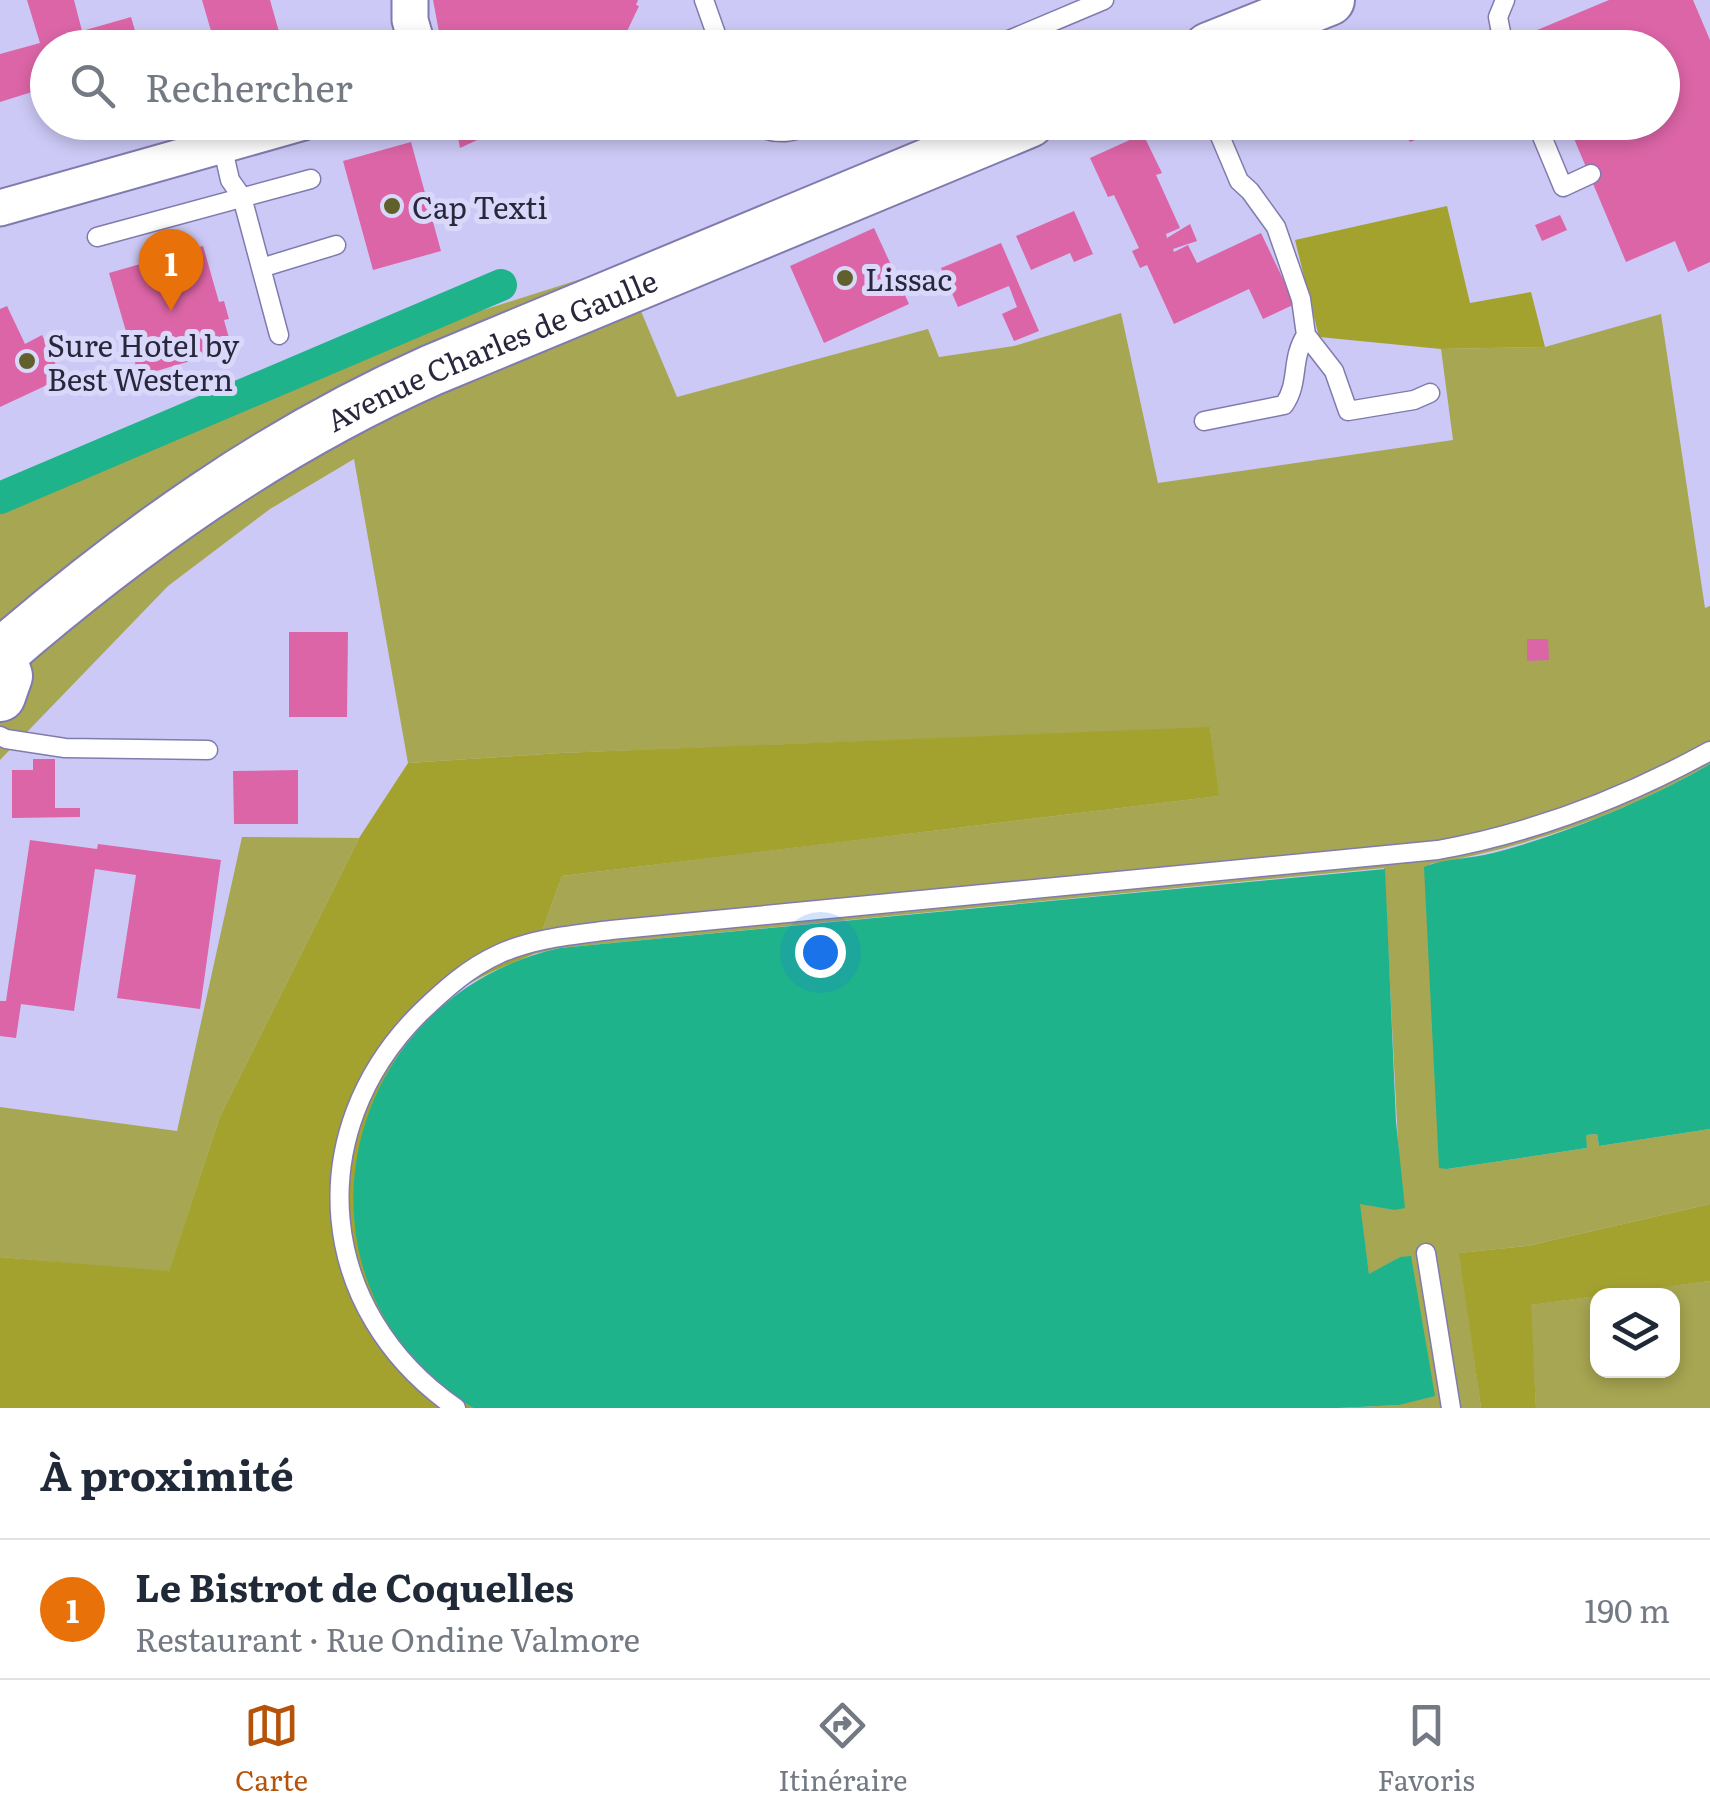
<!DOCTYPE html>
<html lang="fr">
<meta charset="utf-8">
<style>
:root{--surface:#fff;--page:#f2f2f3;--text:#1f2937;--muted:#747a83;--line:#e0e1e3;--accent:#b45309}
body{margin:0;font-family:Literata,serif;background:var(--page);color:var(--text)}
.controls{position:absolute;right:30px;bottom:30px;display:grid;overflow:hidden;border-radius:20px;box-shadow:0 5px 15px #0003}
.controls button{width:90px;height:90px;display:grid;place-items:center;padding:0;border:0;border-bottom:2px solid var(--line);background:var(--surface);color:var(--text);font:50px sans-serif}
.you{position:absolute;left:820px;top:952px;width:35px;height:35px;margin:-25px;border:8px solid #fff;border-radius:50%;background:#1a73e8;box-shadow:0 0 0 15px #1a73e833}
.badge{display:grid;place-items:center;width:65px;height:65px;border-radius:50%;background:var(--accent);color:#fff;font-size:32px;font-weight:700}
.pin{position:absolute;translate:-50% -82px;filter:drop-shadow(0 2px 5px #0008)}
.pin::after{content:'';position:absolute;top:52px;width:35px;height:30px;background:inherit;clip-path:polygon(0 0,100% 0,50% 100%)}
.list{margin:0;padding:0;list-style:none}
h2{display:flex;justify-content:space-between;align-items:center;height:130px;margin:0;padding:0 40px;font-size:42px}
h2 small{font-size:32px;font-weight:400;color:var(--muted)}
.list li{display:grid;grid-template-columns:65px 1fr auto;gap:30px;align-items:center;box-sizing:border-box;height:140px;padding:0 40px;border-top:2px solid var(--line)}
.list b{display:block;font-size:38px;white-space:nowrap}
.list p{margin:0;font-size:32px;white-space:nowrap;color:var(--muted)}
.list em{font-size:32px;font-style:normal;color:var(--muted)}
.icon{flex:none;width:55px;height:55px;fill:none;stroke:currentColor;stroke-width:2;stroke-linecap:round;stroke-linejoin:round}
.map{position:relative;flex:none;width:1710px;height:1408px;overflow:hidden}
.search{position:absolute;background:var(--surface);box-shadow:0 5px 15px #0003;left:30px;right:30px;top:30px;height:110px;display:flex;align-items:center;gap:25px;box-sizing:border-box;padding:0 35px;border-radius:55px;color:var(--muted);font-size:38px}
.sheet{height:270px;background:var(--surface)}
nav{display:flex;justify-content:space-around;align-items:center;box-sizing:border-box;height:140px;border-top:2px solid var(--line);background:var(--surface);font-size:28px;color:var(--muted)}
nav a{display:grid;justify-items:center;gap:5px}
nav .on{color:var(--accent)}
.map>svg:first-child{display:block}
.green{fill:#a7a652}
.forest{fill:#a4a22f}
.water{fill:#1eb38a}
.lines{fill:none;stroke-linecap:round;stroke-linejoin:round}
.canal{stroke:#1eb38a;stroke-width:32}
.building{fill:#dc65a7}
.lane-casing{stroke:#807bae;stroke-width:21}
.street-casing{stroke:#807bae;stroke-width:39}
.secondary-casing{stroke:#807bae;stroke-width:54}
.lane{stroke:#fff;stroke-width:18}
.street{stroke:#fff;stroke-width:35}
.secondary{stroke:#fff;stroke-width:50}
.poi-dot{fill:#61602d;stroke:#dad8fa;stroke-width:4}
.labels{text-anchor:middle;dominant-baseline:central;stroke-width:10;stroke-linejoin:round;paint-order:stroke}
.poi-label{font-size:30px;fill:#29273c;stroke:#dad8fa;text-anchor:start}
.street-label{font-size:30px;fill:#29273c;stroke:#dad8fa}
</style>
<div class="map">
<svg width="1710" height="1408" viewBox="0 0 1710 1408">
<rect width="100%" height="100%" fill="#ccc9f6"/>
<path class="green" d="M 622,266 L 677,397 L 928,329 L 939,357 L 1014,346 L 1121,313 L 1158,483 L 1453,440 L 1441,349 L 1545,347 L 1661,314 L 1705,608 L 1710,606 L 1710,764 C 1627,813 1525,848 1430,864 L 1447,1169 L 1587,1148 L 1585,1135 L 1597,1134 L 1599,1146 L 1710,1129 L 1710,1204 L 1527,1246 L 1460,1253 L 1481,1408 L 1338,1408 L 1399,1405 L 1400,1257 L 1369,1275 L 1359,1203 L 1394,1210 L 1399,1162 L 1384,868 L 560,948 L 534,954 L 562,876 L 1218,796 L 1210,728 L 560,753 L 408,763 L 354,459 L 270,509 L 168,586 L 0,760 L 0,510 L 439,324 Z
M 242,837 L 359,838 L 220,1116 L 169,1272 L 0,1257 L 0,1107 L 177,1131 Z
M 1710,1281 L 1710,1408 L 1536,1408 L 1530,1305 L 1597,1296 L 1598,1370 L 1672,1370 L 1672,1296 L 1599,1295 Z"/>
<path class="forest" d="M 1447,206 L 1470,303 L 1531,292 L 1545,347 L 1441,349 L 1319,337 L 1295,240 Z
M 1210,727 L 1219,796 L 562,876 L 534,954 C 503,967 472,978 446,1000 C 318,1114 322,1315 473,1408 L 0,1408 L 0,1257 L 169,1271 L 220,1116 L 359,838 L 408,763 L 560,753 Z
M 1710,1204 L 1710,1281 L 1531,1305 L 1536,1408 L 1481,1408 L 1459,1253 L 1527,1246 Z"/>
<path class="water" d="M 1710,764 L 1710,1129 L 1599,1146 L 1597,1134 L 1586,1135 L 1587,1148 L 1447,1169 L 1439,1168 L 1424,867 C 1445,858 1470,859 1493,853 C 1560,836 1651,799 1710,764 Z
M 1385,869 L 1396,1122 L 1405,1208 L 1394,1210 L 1360,1204 L 1369,1274 L 1400,1257 L 1411,1256 L 1435,1396 L 1399,1405 L 1338,1408 L 473,1408 C 275,1286 336,997 560,948 Z"/>
<g class="lines">
<path class="canal" d="M 0,498 L 501,285"/>
</g>
<path class="building" d="M 27,0 L 74,0 L 82,31 L 131,17 L 140,48 L 48,48 L 48,87 L 0,102 L 0,54 L 40,43 Z
M 202,0 L 270,0 L 283,46 L 216,48 Z
M 433,0 L 638,0 L 636,5 L 639,6 L 620,46 L 616,48 L 442,48 Z
M 1609,0 L 1693,0 L 1710,40 L 1710,262 L 1688,272 L 1675,241 L 1626,262 L 1567,122 L 1662,122 L 1662,48 L 1536,48 L 1530,33 Z
M 455,122 L 516,122 L 460,148 Z
M 1384,122 L 1420,122 L 1425,136 L 1410,142 L 1402,127 L 1388,133 Z
M 1143,134 L 1162,173 L 1156,175 L 1180,228 L 1166,234 L 1167,238 L 1190,224 L 1197,241 L 1173,249 L 1174,252 L 1188,245 L 1197,263 L 1261,233 L 1295,304 L 1263,319 L 1249,289 L 1174,324 L 1147,265 L 1140,268 L 1132,251 L 1139,248 L 1114,195 L 1108,197 L 1090,158 Z
M 411,142 L 441,251 L 373,270 L 343,161 Z
M 1074,211 L 1093,254 L 1074,262 L 1070,253 L 1031,270 L 1016,236 Z
M 1560,215 L 1567,230 L 1542,241 L 1535,225 Z
M 874,228 L 909,304 L 824,343 L 790,266 Z
M 1001,243 L 1039,331 L 1014,341 L 1002,314 L 1017,307 L 1009,286 L 958,307 L 941,268 Z
M 203,246 L 219,302 L 224,301 L 229,319 L 224,320 L 232,349 L 139,376 L 109,273 Z
M 7,306 L 25,344 L 42,335 L 62,378 L 0,407 L 0,309 Z
M 289,632 L 348,632 L 347,717 L 289,717 Z
M 1527,639 L 1548,639 L 1549,660 L 1527,661 Z
M 33,759 L 55,759 L 55,808 L 80,808 L 80,817 L 12,818 L 12,770 L 33,770 Z
M 298,770 L 298,824 L 234,824 L 233,771 Z
M 30,840 L 97,849 L 98,844 L 221,860 L 200,1009 L 117,998 L 136,875 L 95,869 L 74,1011 L 21,1004 L 16,1038 L 0,1036 L 0,1001 L 6,1001 Z"/>
<g class="lines">
<defs>
<path id="lane" d="M 704,0 L 721,48
M 990,48 L 1104,0
M 1504,48 L 1498,17 L 1505,0
M 752,122 C 774,140 800,130 824,122
M 1214,122 L 1239,181 L 1250,191 L 1276,227 L 1301,299 L 1306,335 L 1334,371 L 1348,411 L 1414,400 L 1430,393
M 1536,122 L 1563,187 L 1591,174
M 222,145 L 230,180 L 242,197 L 279,335
M 97,237 L 311,179
M 261,268 L 336,245
M 1204,421 L 1284,405 C 1300,382 1290,360 1306,335
M 0,736 L 6,739 L 65,748 L 208,750
M 1426,1253 L 1451,1408
M 456,1408 C 316,1311 300,1133 420,1013 C 444,990 468,968 499,954 C 534,938 573,935 611,930 L 1438,850 C 1532,833 1626,797 1710,751"/>
<path id="street" d="M 410,0 L 410,20 L 418,48
M 0,208 L 304,122"/>
<g id="secondary">
<path d="M 1209,48 L 1329,0"/>
<path id="s1" d="M 0,655 C 132,541 272,441 432,370 L 1029,122"/>
<path d="M 0,655 L 7,676 L 0,696"/>
</g>
</defs>
<use href="#lane" class="lane-casing"/>
<use href="#street" class="street-casing"/>
<use href="#secondary" class="secondary-casing"/>
<use href="#lane" class="lane"/>
<use href="#street" class="street"/>
<use href="#secondary" class="secondary"/>
</g>
<g class="poi-dot">
<circle cx="392" cy="206" r="10"/>
<circle cx="845" cy="278" r="10"/>
<circle cx="27" cy="361" r="10"/>
</g>
<g class="labels">
<g class="poi-label">
<text x="412" y="206">Cap Texti</text>
<text x="865" y="278">Lissac</text>
<text x="47" y="344">Sure Hotel by<tspan x="47" dy="34">Best Western</tspan></text>
</g>
<g class="street-label">
<text stroke="none"><textPath href="#s1" startOffset="582">Avenue Charles de Gaulle</textPath></text>
</g>
</g>
</svg>
<div class="controls">
<button><svg class="icon" aria-label="layers" viewBox="0 0 24 24"><path d="M12 4l9 5-9 5-9-5zM3 14l9 5 9-5"/></svg></button>
</div>
<div class="you"></div>
<div class="pin badge" style="left:171px;top:311px;background:#e8710a">1</div>
<div class="search"><svg class="icon" aria-label="search" viewBox="0 0 24 24"><circle cx="10" cy="10" r="6"/><path d="M15 15l6 6"/></svg>Rechercher</div>
</div>
<section class="sheet">
<h2>À proximité<small></small></h2>
<ul class="list">
<li><span class="badge" style="background:#e8710a">1</span><div><b>Le Bistrot de Coquelles</b><p>Restaurant · Rue Ondine Valmore</p></div><em>190 m</em></li>
</ul>
</section>
<nav>
<a class="on"><svg class="icon" aria-label="map" viewBox="0 0 24 24"><path d="M3 6l6-2 6 2 6-2v14l-6 2-6-2-6 2zM9 4v14M15 6v14"/></svg>Carte</a>
<a><svg class="icon" aria-label="directions" viewBox="0 0 24 24"><path d="M12 3l9 9-9 9-9-9zM9 14v-3h6M13 9l2 2-2 2"/></svg>Itinéraire</a>
<a><svg class="icon" aria-label="saved" viewBox="0 0 24 24"><path d="M7 4h10v16l-5-4-5 4z"/></svg>Favoris</a>
</nav>
